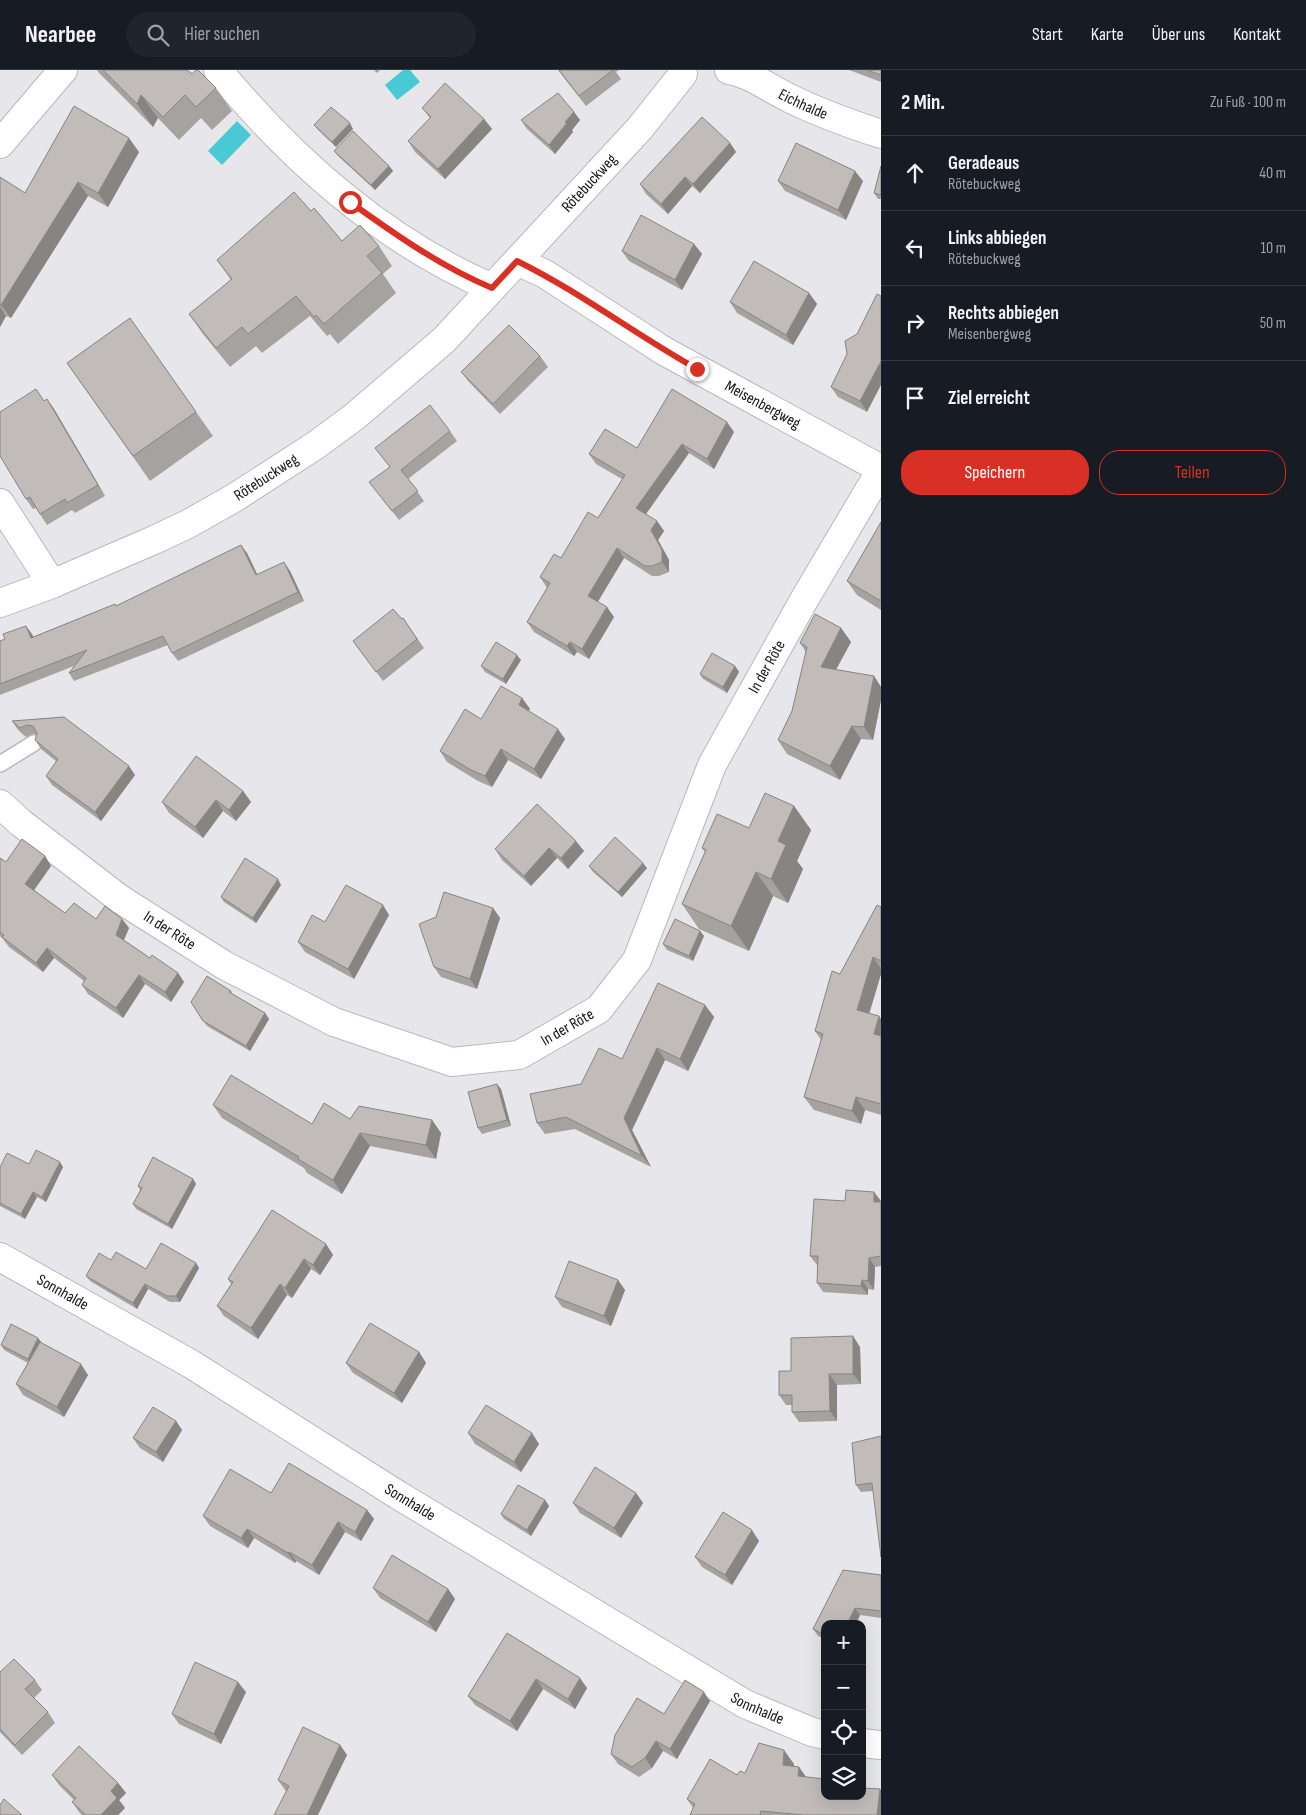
<!DOCTYPE html>
<html lang="de">
<meta charset="utf-8">
<style>
:root{--surface:#171b24;--page:#20242c;--text:#f1f3f6;--muted:#9ea1a6;--line:#363941;--accent:#d93025}
body{margin:0;font-family:"Sofia Sans Condensed",sans-serif;background:var(--page);color:var(--text)}
.controls{position:absolute;right:15px;bottom:15px;display:grid;overflow:hidden;border-radius:10px;box-shadow:0 5px 20px #0002}
.controls button{width:45px;height:45px;display:grid;place-items:center;padding:0;border:0;border-bottom:1px solid var(--line);background:var(--surface);color:var(--text);font:25px sans-serif}
.stop{position:absolute;width:15px;height:15px;margin:-11px;border:4px solid #d93025;border-radius:50%;background:#fff}
.stop.end{background:#d93025;border-color:#fff;box-shadow:0 1px 5px #0008}
.list{margin:0;padding:0;list-style:none}
h2{display:flex;justify-content:space-between;align-items:center;height:65px;margin:0;padding:0 20px;font-size:21px}
h2 small{font-size:16px;font-weight:400;color:var(--muted)}
.list li{display:grid;grid-template-columns:32px 1fr auto;gap:15px;align-items:center;box-sizing:border-box;height:75px;padding:0 20px;border-top:1px solid var(--line)}
.list b{display:block;font-size:19px;white-space:nowrap}
.list p{margin:0;font-size:16px;white-space:nowrap;color:var(--muted)}
.list em{font-size:16px;font-style:normal;color:var(--muted)}
.actions{display:flex;gap:10px;padding:15px 20px}
.actions a{flex:1;padding:11px 0;border:1px solid var(--accent);border-radius:20px;text-align:center;font-size:18px;color:var(--accent)}
.actions .main{background:var(--accent);color:#fff}
.icon{flex:none;width:28px;height:28px;fill:none;stroke:currentColor;stroke-width:2;stroke-linecap:round;stroke-linejoin:round}
.map{position:relative;flex:none;width:881px;height:1745px;overflow:hidden}
header{display:flex;align-items:center;gap:30px;box-sizing:border-box;height:70px;padding:0 25px;background:var(--surface);border-bottom:1px solid var(--line)}
header strong{font-size:24px}
nav{display:flex;gap:28px;margin-inline-start:auto;font-size:18px}
.search{width:350px;height:45px;background:var(--page);display:flex;align-items:center;gap:12px;box-sizing:border-box;padding:0 18px;border-radius:28px;color:var(--muted);font-size:19px}
main{display:flex}
aside{flex:1;background:var(--surface)}
.map>svg:first-child{display:block}
.water{fill:#49c9d3}
.lines{fill:none;stroke-linecap:round;stroke-linejoin:round}
.service-casing{stroke:#b9b7bc;stroke-width:18}
.minor-casing{stroke:#b9b7bc;stroke-width:30}
.service{stroke:#fff;stroke-width:15}
.minor{stroke:#fff;stroke-width:28}
.wall{fill:#a6a2a0}
.shaded-wall{fill:#878482}
.building{fill:#c1bcba;stroke:#878482}
.route{stroke:#d93025;stroke-width:6}
.labels{text-anchor:middle;dominant-baseline:central;stroke-width:4;stroke-linejoin:round;paint-order:stroke}
.street-label{font-size:16px;fill:#131214;stroke:#f4f3f7}
</style>
<header>
<strong>Nearbee</strong>
<div class="search"><svg class="icon" aria-label="search" viewBox="0 0 24 24"><circle cx="10" cy="10" r="6"/><path d="M15 15l6 6"/></svg>Hier suchen</div>
<nav><a>Start</a><a>Karte</a><a>Über uns</a><a>Kontakt</a></nav>
</header>
<main>
<div class="map">
<svg width="881" height="1745" viewBox="0 0 881 1745">
<rect width="100%" height="100%" fill="#e7e6ea"/>
<path class="water" d="M 403,0 L 410,0 L 420,12 L 397,30 L 385,15 Z
M 237,51 L 251,65 L 222,95 L 208,81 Z"/>
<g class="lines">
<defs>
<path id="service" d="M 0,694 L 34,673"/>
<g id="minor">
<path d="M 218,0 C 292,90 384,171 492,218"/>
<path id="s1" d="M 729,0 C 751,4 770,19 791,29 C 820,43 850,54 881,64"/>
<path d="M 0,74 L 63,0"/>
<path id="s2" d="M 517,191 L 545,204 L 664,281 L 881,399"/>
<path d="M 0,433 L 52,514"/>
<path id="s3" d="M 0,533 L 52,514 L 154,470 L 188,454 L 234,428 L 316,375 L 354,347 L 444,270 L 640,58 L 683,4"/>
<path id="s4" d="M 0,734 L 21,753 L 120,829 L 224,895 L 334,952 L 452,992 L 519,985 L 599,939 L 637,890 L 712,695 L 804,530 L 881,400"/>
<path id="s5" d="M 0,1187 L 191,1294 L 398,1425 L 745,1634 L 812,1662 L 825,1665"/>
<path d="M 862,1673 L 881,1675"/>
</g>
</defs>
<use href="#service" class="service-casing"/>
<use href="#minor" class="minor-casing"/>
<use href="#service" class="service"/>
<use href="#minor" class="minor"/>
</g>
<path class="wall" d="M 97,0 L 187,0 L 192,4 L 216,18 L 232,41 L 212,60 L 201,48 L 179,70 L 158,48 L 153,57 L 99,3 Z
M 374,0 L 380,0 L 377,3 Z
M 558,0 L 619,0 L 616,2 L 621,9 L 586,36 Z
M 849,0 L 881,0 L 881,12 Z
M 422,38 L 484,49 L 492,59 L 445,109 L 415,82 L 408,71 L 430,48 Z
M 574,42 L 580,50 L 572,60 L 573,62 L 555,84 L 527,59 L 521,50 Z
M 314,55 L 353,59 L 336,77 L 318,60 Z
M 730,73 L 736,82 L 700,123 L 692,116 L 668,144 L 646,124 L 640,114 Z
M 334,81 L 389,96 L 393,101 L 375,120 L 338,86 Z
M 139,82 L 108,137 L 88,126 L 11,248 L 6,246 L 0,257 L 0,107 L 25,123 Z
M 881,96 L 881,129 L 878,129 L 874,123 Z
M 778,111 L 863,111 L 846,150 L 785,121 Z
M 311,141 L 342,171 L 379,176 L 392,196 L 383,204 L 396,223 L 338,274 L 330,264 L 327,266 L 310,246 L 262,283 L 256,276 L 230,297 L 203,264 L 189,244 L 231,210 L 217,190 Z
M 694,174 L 702,184 L 682,220 L 629,191 L 622,181 Z
M 809,223 L 817,234 L 793,275 L 737,243 L 730,232 Z
M 130,248 L 213,366 L 150,411 L 67,293 Z
M 857,264 L 867,342 L 838,327 L 831,317 Z
M 540,286 L 548,297 L 500,344 L 469,312 L 461,302 Z
M 47,329 L 54,339 L 105,426 L 75,443 L 72,440 L 47,455 L 36,438 L 33,439 L 26,429 L 44,331 Z
M 450,361 L 457,371 L 408,409 L 424,431 L 399,450 L 369,412 L 390,397 L 375,378 Z
M 734,362 L 714,399 L 689,383 L 646,444 L 657,451 L 664,461 L 658,470 L 669,490 L 669,502 L 659,506 L 652,506 L 624,488 L 598,532 L 614,547 L 589,589 L 577,582 L 574,586 L 534,562 L 527,552 L 547,518 L 540,507 L 561,488 L 598,448 L 622,409 L 596,394 L 589,384 L 637,378 Z
M 881,452 L 881,540 L 857,525 L 847,511 Z
M 247,483 L 257,505 L 290,501 L 304,531 L 178,591 L 172,583 L 168,575 L 74,611 L 69,603 L 74,596 L 0,625 L 0,571 L 32,564 L 33,567 L 115,534 L 117,536 Z
M 403,548 L 424,578 L 383,611 L 353,571 Z
M 841,558 L 851,572 L 836,600 L 874,606 L 881,617 L 881,630 L 873,670 L 861,669 L 840,710 L 787,684 L 778,670 L 792,641 L 806,582 L 800,573 Z
M 521,590 L 506,614 L 485,602 L 481,596 Z
M 735,596 L 739,602 L 727,623 L 703,609 L 700,604 Z
M 522,628 L 530,639 L 528,641 L 565,669 L 541,709 L 508,690 L 492,717 L 478,711 L 447,692 L 440,681 L 481,649 Z
M 64,647 L 135,705 L 101,751 L 52,715 L 46,706 L 57,692 L 41,679 L 35,670 L 37,664 L 33,664 L 26,667 L 18,660 L 12,651 Z
M 243,721 L 251,732 L 236,751 L 223,741 L 203,768 L 169,743 L 162,732 Z
M 537,734 L 584,781 L 568,799 L 557,788 L 531,816 L 502,790 L 495,779 Z
M 794,736 L 811,760 L 797,791 L 803,799 L 788,833 L 773,826 L 749,881 L 699,859 L 682,834 L 705,782 L 702,778 L 749,758 Z
M 45,786 L 51,796 L 34,820 L 65,843 L 96,849 L 122,849 L 129,858 L 124,870 L 150,888 L 178,903 L 184,912 L 171,932 L 145,914 L 123,948 L 88,924 L 82,915 L 84,911 L 54,888 L 43,902 L 9,877 L 3,869 L 0,866 L 0,788 L 6,792 Z
M 589,796 L 647,798 L 622,827 L 593,802 Z
M 281,815 L 256,853 L 224,832 L 221,827 Z
M 881,836 L 881,904 L 869,944 L 881,949 L 881,1045 L 865,1040 L 861,1054 L 814,1040 L 804,1027 L 821,970 L 815,961 L 840,904 Z
M 493,838 L 500,848 L 477,919 L 441,907 L 434,897 L 436,847 Z
M 389,845 L 354,909 L 305,882 L 298,872 L 325,852 Z
M 700,861 L 704,866 L 693,891 L 667,880 L 663,874 Z
M 231,921 L 233,925 L 265,943 L 269,949 L 250,981 L 207,956 L 191,932 Z
M 705,935 L 714,947 L 688,1001 L 665,990 L 632,1060 L 651,1097 L 575,1059 L 545,1064 L 537,1053 L 581,1014 L 622,989 Z
M 501,1019 L 511,1056 L 482,1064 L 478,1058 Z
M 213,1035 L 312,1054 L 350,1049 L 432,1050 L 441,1063 L 436,1089 L 370,1076 L 342,1124 L 307,1103 L 304,1098 L 222,1048 Z
M 29,1094 L 63,1097 L 46,1132 L 37,1127 L 25,1149 L 0,1136 L 0,1097 Z
M 193,1109 L 196,1114 L 172,1159 L 136,1139 L 133,1134 L 140,1120 L 138,1116 Z
M 874,1122 L 881,1132 L 881,1196 L 875,1197 L 874,1220 L 868,1219 L 868,1225 L 823,1222 L 817,1213 L 817,1195 L 810,1186 L 845,1131 Z
M 326,1174 L 333,1185 L 320,1205 L 311,1199 L 292,1228 L 287,1225 L 258,1269 L 224,1246 L 217,1236 L 231,1214 L 228,1209 Z
M 111,1190 L 146,1199 L 196,1193 L 199,1198 L 180,1232 L 170,1232 L 148,1219 L 137,1239 L 90,1211 L 86,1206 Z
M 618,1210 L 625,1220 L 611,1256 L 562,1237 L 555,1227 Z
M 42,1273 L 88,1305 L 64,1347 L 23,1325 L 16,1314 L 28,1293 L 4,1280 L 1,1275 Z
M 860,1277 L 861,1314 L 837,1315 L 837,1351 L 799,1352 L 792,1342 L 792,1335 L 786,1335 L 779,1325 L 791,1301 Z
M 419,1282 L 426,1293 L 402,1333 L 353,1303 L 346,1293 Z
M 176,1351 L 182,1360 L 163,1392 L 140,1378 L 133,1368 Z
M 468,1363 L 539,1374 L 521,1402 L 475,1374 Z
M 881,1366 L 873,1421 L 861,1422 L 856,1415 Z
M 271,1423 L 367,1440 L 374,1449 L 361,1471 L 345,1462 L 319,1505 L 296,1491 L 295,1493 L 254,1468 L 248,1478 L 210,1456 L 203,1446 Z
M 636,1423 L 643,1433 L 621,1468 L 580,1443 L 573,1433 Z
M 545,1430 L 549,1436 L 531,1466 L 504,1449 L 501,1444 Z
M 759,1471 L 732,1515 L 702,1497 L 695,1487 Z
M 881,1505 L 881,1548 L 860,1545 L 856,1554 L 825,1554 L 825,1569 L 818,1566 L 813,1559 Z
M 373,1518 L 448,1519 L 455,1529 L 436,1562 L 380,1528 Z
M 507,1563 L 587,1618 L 575,1639 L 543,1619 L 517,1661 L 475,1635 L 468,1626 Z
M 0,1602 L 35,1610 L 42,1620 L 34,1628 L 48,1642 L 55,1653 L 22,1685 L 0,1662 Z
M 246,1622 L 221,1674 L 179,1654 L 172,1644 Z
M 710,1631 L 677,1689 L 663,1681 L 652,1698 L 639,1707 L 618,1694 L 611,1684 L 664,1644 Z
M 340,1675 L 347,1685 L 286,1721 L 285,1720 L 278,1710 Z
M 794,1694 L 794,1696 L 799,1697 L 806,1707 L 862,1726 L 862,1716 L 863,1718 L 880,1719 L 881,1721 L 881,1745 L 690,1745 L 693,1738 L 687,1729 L 737,1705 Z
M 52,1705 L 118,1713 L 126,1723 L 119,1730 L 125,1738 L 118,1745 L 82,1745 L 79,1742 L 72,1732 L 74,1730 L 59,1715 Z"/>
<path class="shaded-wall" d="M 141,25 L 158,48 L 153,57 L 137,34 Z
M 574,42 L 580,50 L 572,60 L 573,62 L 555,84 L 549,75 L 565,52 Z
M 484,49 L 492,59 L 445,109 L 438,99 Z
M 350,53 L 353,59 L 336,77 L 332,72 Z
M 129,68 L 139,82 L 108,137 L 98,123 Z
M 730,73 L 736,82 L 700,123 L 693,114 Z
M 389,96 L 393,101 L 375,120 L 371,115 Z
M 855,101 L 863,111 L 846,150 L 838,140 Z
M 685,107 L 692,116 L 668,144 L 661,134 Z
M 78,112 L 88,126 L 11,248 L 1,235 Z
M 694,174 L 702,184 L 682,220 L 675,210 Z
M 809,223 L 817,234 L 793,275 L 786,265 Z
M 0,237 L 6,246 L 0,257 Z
M 881,292 L 881,315 L 867,342 L 860,331 L 879,295 Z
M 47,329 L 54,339 L 105,426 L 98,415 Z
M 727,352 L 734,362 L 714,399 L 707,389 Z
M 682,374 L 689,383 L 643,448 L 636,438 Z
M 657,451 L 664,461 L 658,470 L 669,490 L 669,502 L 662,492 L 651,460 Z
M 241,475 L 247,483 L 262,514 L 256,505 Z
M 617,478 L 624,488 L 595,536 L 588,526 Z
M 284,492 L 290,501 L 304,531 L 298,522 Z
M 607,537 L 614,547 L 589,589 L 582,579 Z
M 26,556 L 32,564 L 37,577 L 31,568 Z
M 841,558 L 851,572 L 830,610 L 821,597 Z
M 570,572 L 577,582 L 574,586 L 567,576 Z
M 517,585 L 521,590 L 506,614 L 503,609 Z
M 735,596 L 739,602 L 727,623 L 723,617 Z
M 874,606 L 881,617 L 881,630 L 873,670 L 864,657 Z
M 522,628 L 530,639 L 526,645 L 519,635 Z
M 852,656 L 861,669 L 840,710 L 830,696 Z
M 558,659 L 565,669 L 541,709 L 534,699 Z
M 501,679 L 508,690 L 492,717 L 485,706 Z
M 129,696 L 135,705 L 101,751 L 95,742 Z
M 243,721 L 251,732 L 236,751 L 229,740 Z
M 216,730 L 223,741 L 203,768 L 195,757 Z
M 794,736 L 811,760 L 797,791 L 803,799 L 788,833 L 771,809 L 778,771 Z
M 576,771 L 584,781 L 568,799 L 561,788 Z
M 549,778 L 557,788 L 531,816 L 524,806 Z
M 45,786 L 51,796 L 32,823 L 25,814 Z
M 643,793 L 647,798 L 622,827 L 618,822 Z
M 756,802 L 773,826 L 749,881 L 731,856 Z
M 278,809 L 281,815 L 256,853 L 253,848 Z
M 383,835 L 389,845 L 354,909 L 348,899 Z
M 493,838 L 500,848 L 477,919 L 470,909 Z
M 122,849 L 129,858 L 122,874 L 116,865 Z
M 700,861 L 704,866 L 693,891 L 689,886 Z
M 47,878 L 54,888 L 43,902 L 36,893 Z
M 873,887 L 881,899 L 881,904 L 866,954 L 857,940 Z
M 178,903 L 184,912 L 171,932 L 165,922 Z
M 139,905 L 145,914 L 123,948 L 116,938 Z
M 705,935 L 714,947 L 688,1001 L 680,989 Z
M 265,943 L 269,949 L 250,981 L 246,976 Z
M 879,946 L 881,949 L 881,974 L 874,964 Z
M 657,978 L 665,990 L 632,1060 L 651,1097 L 642,1086 L 624,1048 Z
M 497,1014 L 501,1019 L 511,1056 L 507,1050 Z
M 856,1027 L 865,1040 L 861,1054 L 852,1041 Z
M 432,1050 L 441,1063 L 436,1089 L 426,1075 Z
M 360,1063 L 370,1076 L 342,1124 L 333,1110 Z
M 60,1092 L 63,1097 L 46,1132 L 42,1127 Z
M 193,1109 L 196,1114 L 172,1159 L 168,1154 Z
M 33,1122 L 37,1127 L 25,1149 L 21,1144 Z
M 874,1122 L 881,1131 L 874,1132 Z
M 326,1174 L 333,1185 L 320,1205 L 313,1195 Z
M 869,1188 L 875,1197 L 874,1220 L 868,1211 Z
M 304,1189 L 311,1199 L 292,1228 L 285,1218 Z
M 196,1193 L 199,1198 L 180,1232 L 176,1226 Z
M 618,1210 L 625,1220 L 611,1256 L 604,1246 Z
M 862,1210 L 868,1219 L 868,1225 L 861,1216 Z
M 145,1214 L 148,1219 L 137,1239 L 133,1233 Z
M 280,1214 L 287,1225 L 258,1269 L 251,1258 Z
M 853,1266 L 860,1277 L 861,1314 L 853,1304 Z
M 38,1268 L 42,1273 L 31,1295 L 28,1289 Z
M 419,1282 L 426,1293 L 402,1333 L 394,1323 Z
M 81,1294 L 88,1305 L 64,1347 L 57,1337 Z
M 829,1304 L 837,1315 L 837,1351 L 830,1341 Z
M 176,1351 L 182,1360 L 163,1392 L 156,1382 Z
M 532,1363 L 539,1374 L 521,1402 L 514,1392 Z
M 636,1423 L 643,1433 L 621,1468 L 614,1458 Z
M 545,1430 L 549,1436 L 531,1466 L 527,1460 Z
M 367,1440 L 374,1449 L 361,1471 L 355,1462 Z
M 338,1452 L 345,1462 L 319,1505 L 312,1495 Z
M 247,1459 L 254,1468 L 248,1478 L 241,1468 Z
M 752,1460 L 759,1471 L 732,1515 L 725,1505 Z
M 289,1482 L 296,1491 L 295,1493 L 288,1483 Z
M 448,1519 L 455,1529 L 436,1562 L 428,1552 Z
M 855,1538 L 860,1545 L 856,1554 L 847,1554 Z
M 580,1608 L 587,1618 L 575,1639 L 568,1629 Z
M 536,1609 L 543,1619 L 517,1661 L 510,1651 Z
M 238,1612 L 246,1622 L 221,1674 L 214,1664 Z
M 704,1622 L 710,1631 L 677,1689 L 670,1679 Z
M 656,1671 L 663,1681 L 652,1698 L 645,1688 Z
M 340,1675 L 347,1685 L 318,1745 L 307,1745 Z
M 784,1680 L 794,1694 L 793,1708 L 783,1695 Z
M 799,1697 L 808,1710 L 798,1706 Z
M 118,1713 L 126,1723 L 119,1730 L 125,1738 L 118,1745 L 101,1745 L 111,1721 Z
M 880,1719 L 881,1721 L 881,1745 L 877,1745 Z"/>
<path class="building" d="M 103,0 L 187,0 L 192,4 L 196,0 L 198,0 L 216,18 L 196,37 L 185,25 L 163,47 L 141,25 L 137,34 Z
M 559,0 L 613,0 L 579,26 Z
M 867,0 L 881,0 L 881,5 Z
M 445,13 L 484,49 L 438,99 L 408,71 L 431,47 L 422,38 Z
M 558,23 L 574,42 L 565,52 L 567,53 L 549,75 L 521,50 Z
M 74,36 L 129,68 L 98,123 L 78,112 L 1,235 L 0,234 L 0,107 L 25,123 Z
M 331,37 L 350,53 L 332,72 L 314,55 Z
M 702,47 L 730,73 L 693,114 L 685,107 L 661,134 L 640,114 Z
M 353,61 L 389,96 L 371,115 L 334,81 Z
M 796,73 L 855,101 L 838,140 L 778,111 Z
M 881,96 L 881,125 L 874,123 Z
M 294,122 L 311,141 L 314,138 L 342,171 L 360,155 L 379,176 L 367,186 L 382,203 L 324,254 L 316,245 L 314,247 L 296,226 L 248,264 L 242,257 L 216,278 L 189,244 L 232,209 L 217,190 Z
M 641,145 L 694,174 L 675,210 L 622,181 Z
M 754,191 L 809,223 L 786,265 L 730,232 Z
M 877,224 L 881,226 L 881,292 L 879,295 L 860,331 L 831,317 L 847,284 L 845,271 L 857,264 Z
M 130,248 L 196,342 L 133,386 L 67,293 Z
M 509,255 L 540,286 L 493,334 L 461,302 Z
M 36,319 L 44,331 L 47,329 L 98,415 L 67,433 L 65,429 L 40,444 L 30,427 L 26,429 L 0,386 L 0,342 Z
M 672,319 L 727,352 L 707,389 L 682,374 L 636,438 L 657,451 L 651,460 L 662,480 L 662,492 L 652,496 L 645,496 L 617,478 L 588,526 L 607,537 L 582,579 L 570,572 L 567,576 L 527,552 L 550,513 L 540,507 L 554,484 L 561,488 L 588,442 L 598,448 L 625,405 L 589,384 L 605,359 L 637,378 Z
M 430,335 L 450,361 L 401,400 L 418,421 L 392,441 L 369,412 L 390,397 L 375,378 Z
M 881,452 L 881,531 L 847,511 Z
M 241,475 L 256,505 L 284,492 L 298,522 L 172,583 L 163,566 L 69,603 L 87,580 L 0,614 L 0,571 L 5,569 L 3,564 L 26,556 L 31,568 L 115,534 L 116,536 Z
M 393,539 L 402,549 L 403,548 L 417,569 L 376,602 L 353,571 Z
M 815,544 L 841,558 L 821,597 L 874,606 L 864,657 L 852,656 L 830,696 L 778,670 L 792,641 L 807,577 L 800,573 Z
M 496,572 L 517,585 L 503,609 L 481,596 Z
M 712,583 L 735,596 L 723,617 L 700,604 Z
M 501,616 L 522,628 L 519,635 L 558,659 L 534,699 L 501,679 L 485,706 L 471,700 L 440,681 L 465,639 L 481,649 Z
M 64,647 L 129,696 L 95,742 L 46,706 L 58,689 L 35,670 L 37,663 L 33,656 L 27,655 L 20,658 L 12,651 Z
M 196,686 L 243,721 L 229,740 L 216,730 L 195,757 L 162,732 Z
M 765,723 L 794,736 L 778,771 L 786,775 L 771,809 L 756,802 L 731,856 L 682,834 L 706,780 L 702,778 L 717,744 L 749,758 Z
M 537,734 L 576,771 L 561,788 L 549,778 L 524,806 L 495,779 Z
M 615,767 L 643,793 L 618,822 L 589,796 Z
M 22,769 L 45,786 L 25,814 L 65,843 L 74,833 L 96,849 L 105,836 L 122,849 L 116,865 L 150,888 L 152,885 L 178,903 L 165,922 L 139,905 L 116,938 L 82,915 L 86,908 L 47,878 L 36,893 L 2,867 L 4,865 L 0,862 L 0,788 L 6,792 Z
M 245,788 L 278,809 L 253,848 L 221,827 Z
M 346,815 L 383,835 L 348,899 L 298,872 L 312,845 L 325,852 Z
M 444,822 L 493,838 L 470,909 L 434,897 L 419,854 L 436,847 Z
M 877,835 L 881,837 L 881,836 L 881,891 L 873,887 L 857,940 L 879,946 L 874,964 L 881,966 L 881,1034 L 856,1027 L 852,1041 L 804,1027 L 823,964 L 815,961 L 832,901 L 840,904 Z
M 675,849 L 700,861 L 689,886 L 663,874 Z
M 207,906 L 231,921 L 229,922 L 265,943 L 246,976 L 203,951 L 191,932 Z
M 658,913 L 705,935 L 680,989 L 657,978 L 624,1048 L 642,1086 L 566,1047 L 537,1053 L 530,1024 L 581,1014 L 599,978 L 622,989 Z
M 231,1005 L 312,1054 L 324,1033 L 350,1049 L 359,1036 L 432,1050 L 426,1075 L 360,1063 L 333,1110 L 298,1089 L 299,1087 L 213,1035 Z
M 497,1014 L 507,1050 L 478,1058 L 468,1022 Z
M 36,1080 L 60,1092 L 42,1127 L 33,1122 L 21,1144 L 0,1133 L 0,1097 L 7,1083 L 29,1094 Z
M 153,1087 L 193,1109 L 168,1154 L 133,1134 L 142,1118 L 138,1116 Z
M 846,1120 L 874,1122 L 874,1132 L 881,1132 L 881,1186 L 869,1188 L 868,1211 L 862,1210 L 861,1216 L 817,1213 L 818,1186 L 810,1186 L 814,1129 L 845,1131 Z
M 272,1140 L 326,1174 L 313,1195 L 304,1189 L 285,1218 L 280,1214 L 251,1258 L 217,1236 L 233,1212 L 228,1209 Z
M 161,1173 L 196,1193 L 176,1226 L 167,1226 L 145,1214 L 133,1233 L 86,1206 L 99,1183 L 111,1190 L 116,1182 L 146,1199 Z
M 569,1191 L 618,1210 L 604,1246 L 555,1227 Z
M 370,1253 L 419,1282 L 394,1323 L 346,1293 Z
M 11,1254 L 38,1268 L 28,1289 L 1,1275 Z
M 853,1266 L 853,1304 L 829,1304 L 830,1341 L 792,1342 L 792,1325 L 779,1325 L 779,1301 L 791,1301 L 791,1268 Z
M 40,1272 L 81,1294 L 57,1337 L 16,1314 Z
M 486,1335 L 532,1363 L 514,1392 L 468,1363 Z
M 153,1337 L 176,1351 L 156,1382 L 133,1368 Z
M 881,1366 L 881,1487 L 872,1413 L 856,1415 L 852,1373 Z
M 289,1393 L 367,1440 L 355,1462 L 338,1452 L 312,1495 L 289,1482 L 288,1483 L 247,1459 L 241,1468 L 203,1446 L 230,1399 L 271,1423 Z
M 595,1397 L 636,1423 L 614,1458 L 573,1433 Z
M 518,1415 L 545,1430 L 527,1460 L 501,1444 Z
M 723,1442 L 752,1460 L 725,1505 L 695,1487 Z
M 392,1485 L 448,1519 L 428,1552 L 373,1518 Z
M 843,1500 L 881,1505 L 881,1541 L 855,1538 L 847,1554 L 825,1554 L 825,1565 L 813,1559 Z
M 507,1563 L 580,1608 L 568,1629 L 536,1609 L 510,1651 L 468,1626 Z
M 14,1589 L 35,1610 L 25,1619 L 48,1642 L 15,1675 L 0,1659 L 0,1602 Z
M 195,1592 L 238,1612 L 214,1664 L 172,1644 Z
M 685,1610 L 704,1622 L 670,1679 L 656,1671 L 645,1688 L 632,1697 L 611,1684 L 615,1665 L 637,1628 L 664,1644 Z
M 303,1657 L 340,1675 L 307,1745 L 274,1745 L 289,1716 L 278,1710 Z
M 759,1673 L 784,1680 L 783,1695 L 799,1697 L 798,1706 L 825,1709 L 825,1726 L 862,1726 L 862,1718 L 880,1719 L 877,1745 L 804,1745 L 761,1741 L 760,1745 L 690,1745 L 695,1734 L 687,1729 L 710,1689 L 737,1705 L 740,1701 L 745,1703 Z
M 79,1676 L 118,1713 L 111,1721 L 117,1728 L 101,1745 L 86,1745 L 72,1732 L 76,1728 L 52,1705 Z
M 4,1729 L 22,1745 L 0,1745 L 0,1735 Z"/>
<g class="lines">
<path class="route" d="M 350,132 C 396,165 440,196 492,218 L 517,191 C 580,222 636,265 697,299"/>
</g>
<g class="labels">
<g class="street-label">
<text stroke="none"><textPath href="#s1" startOffset="82">Eichhalde</textPath></text>
<text stroke="none"><textPath href="#s3" startOffset="734">Rötebuckweg</textPath></text>
<text stroke="none"><textPath href="#s2" startOffset="285">Meisenbergweg</textPath></text>
<text stroke="none"><textPath href="#s3" startOffset="295">Rötebuckweg</textPath></text>
<text stroke="none"><textPath href="#s4" startOffset="1068">In der Röte</textPath></text>
<text stroke="none"><textPath href="#s4" startOffset="212">In der Röte</textPath></text>
<text stroke="none"><textPath href="#s4" startOffset="648">In der Röte</textPath></text>
<text stroke="none"><textPath href="#s5" startOffset="72">Sonnhalde</textPath></text>
<text stroke="none"><textPath href="#s5" startOffset="478">Sonnhalde</textPath></text>
<text stroke="none"><textPath href="#s5" startOffset="882">Sonnhalde</textPath></text>
</g>
</g>
</svg>
<div class="controls">
<button>+</button>
<button>−</button>
<button><svg class="icon" aria-label="locate" viewBox="0 0 24 24"><circle cx="12" cy="12" r="6"/><path d="M12 2v4M12 18v4M2 12h4M18 12h4"/></svg></button>
<button><svg class="icon" aria-label="layers" viewBox="0 0 24 24"><path d="M12 4l9 5-9 5-9-5zM3 14l9 5 9-5"/></svg></button>
</div>
<div class="stop" style="left:350px;top:132px"></div>
<div class="stop end" style="left:697px;top:299px"></div>
</div>
<aside>
<h2>2 Min.<small>Zu Fuß · 100 m</small></h2>
<ul class="list">
<li><svg class="icon" aria-label="ahead" viewBox="0 0 24 24"><path d="M12 20V5M6 11l6-6 6 6"/></svg><div><b>Geradeaus</b><p>Rötebuckweg</p></div><em>40 m</em></li>
<li><svg class="icon" aria-label="left" viewBox="0 0 24 24"><path d="M17 20v-9H6M10 6l-5 5 5 5"/></svg><div><b>Links abbiegen</b><p>Rötebuckweg</p></div><em>10 m</em></li>
<li><svg class="icon" aria-label="right" viewBox="0 0 24 24"><path d="M7 20v-9h11M14 6l5 5-5 5"/></svg><div><b>Rechts abbiegen</b><p>Meisenbergweg</p></div><em>50 m</em></li>
<li><svg class="icon" aria-label="arrive" viewBox="0 0 24 24"><path d="M6 21V4h12l-3 4 3 4H6"/></svg><div><b>Ziel erreicht</b></div></li>
</ul>
<div class="actions"><a class="main">Speichern</a><a>Teilen</a></div>
</aside>
</main>
